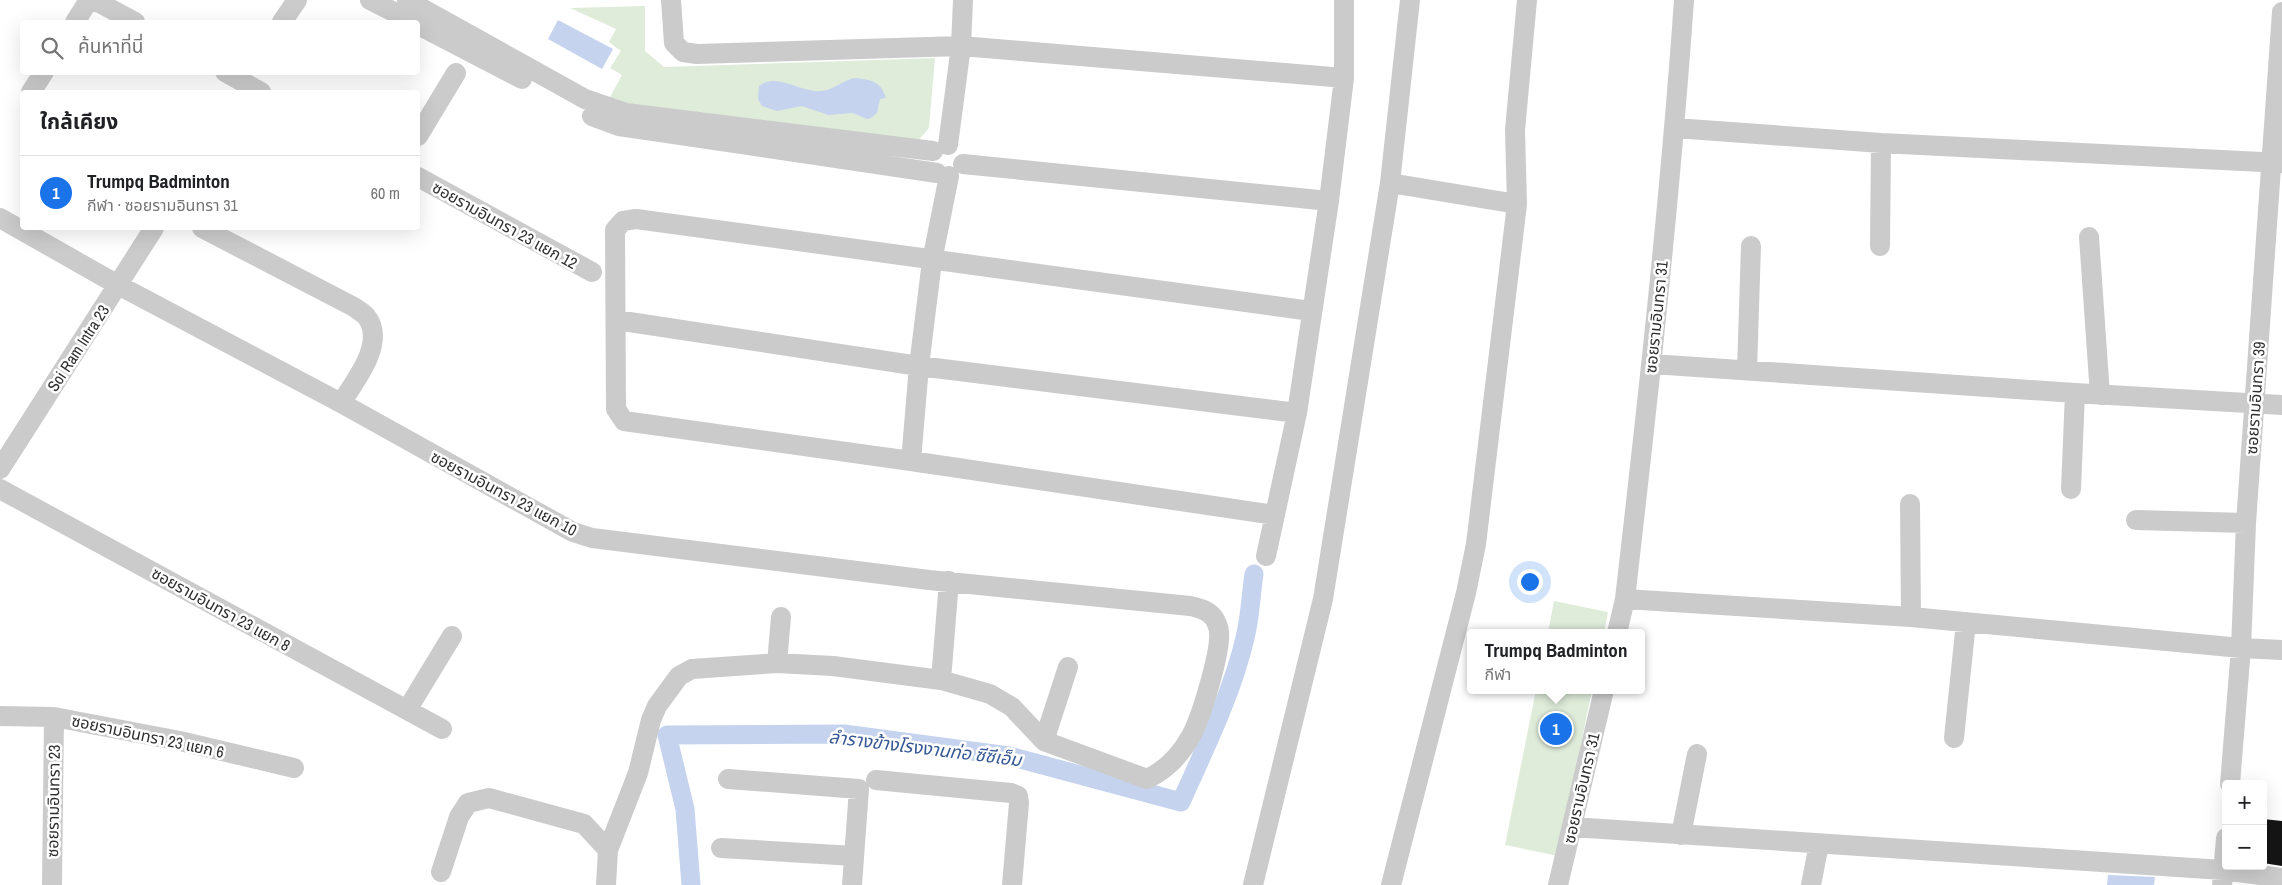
<!DOCTYPE html>
<html lang="th">
<meta charset="utf-8">
<style>
:root{--surface:#fff;--page:#f6f6f6;--text:#202124;--muted:#757577;--line:#e0e0e0;--accent:#1a73e8}
body{margin:0;font-family:"Archivo Narrow","Noto Sans Thai",sans-serif;background:var(--page);color:var(--text)}
.controls{position:absolute;right:15px;bottom:15px;display:grid;overflow:hidden;border-radius:5px;box-shadow:0 5px 20px #0002}
.controls button{width:45px;height:45px;display:grid;place-items:center;padding:0;border:0;border-bottom:1px solid var(--line);background:var(--surface);color:var(--text);font:25px sans-serif}
.you{position:absolute;left:1529px;top:581px;width:18px;height:18px;margin:-12px;border:4px solid #fff;border-radius:50%;background:#1a73e8;box-shadow:0 0 0 8px #1a73e833}
.badge{display:grid;place-items:center;width:32px;height:32px;border-radius:50%;background:var(--accent);color:#fff;font-size:16px;font-weight:700}
.pin{position:absolute;translate:-50% -50%;border:2px solid #fff;box-shadow:0 1px 5px #0006}
.popup{position:absolute;left:1467px;top:629px;width:178px;height:65px;box-sizing:border-box;display:grid;place-content:center;border-radius:5px;background:var(--surface);filter:drop-shadow(0 1px 4px #0005);font-size:16px;white-space:nowrap;color:var(--muted)}
.popup b{font-size:19px;color:var(--text)}
.popup::after{content:'';position:absolute;left:50%;top:100%;margin-left:-10px;border:10px solid transparent;border-top-color:var(--surface)}
.list{margin:0;padding:0;list-style:none}
h2{display:flex;justify-content:space-between;align-items:center;height:65px;margin:0;padding:0 20px;font-size:21px}
h2 small{font-size:16px;font-weight:400;color:var(--muted)}
.list li{display:grid;grid-template-columns:32px 1fr auto;gap:15px;align-items:center;box-sizing:border-box;height:75px;padding:0 20px;border-top:1px solid var(--line)}
.list b{display:block;font-size:19px;white-space:nowrap}
.list p{margin:0;font-size:16px;white-space:nowrap;color:var(--muted)}
.list em{font-size:16px;font-style:normal;color:var(--muted)}
.icon{flex:none;width:28px;height:28px;fill:none;stroke:currentColor;stroke-width:2;stroke-linecap:round;stroke-linejoin:round}
.map{position:relative;flex:none;width:2282px;height:885px;overflow:hidden}
.search{position:absolute;background:var(--surface);box-shadow:0 5px 20px #0002;left:20px;top:20px;width:400px;height:55px;display:flex;align-items:center;gap:12px;box-sizing:border-box;padding:0 18px;border-radius:5px;color:var(--muted);font-size:19px}
.panel{position:absolute;background:var(--surface);box-shadow:0 5px 20px #0002;left:20px;top:90px;width:400px;height:140px;border-radius:5px}
.map>svg:first-child{display:block}
.green{fill:#dfecda}
.water{fill:#c5d3ee}
.lines{fill:none;stroke-linecap:round;stroke-linejoin:round}
.canal{stroke:#c5d3ee;stroke-width:19}
.building{fill:#151515}
.minor{stroke:#cbcbcb;stroke-width:20}
.labels{text-anchor:middle;dominant-baseline:central;stroke-width:5;stroke-linejoin:round;paint-order:stroke}
.street-label{font-size:16px;fill:#2e2e2e;stroke:#fff}
.water-label{font-size:18px;font-style:italic;fill:#365895;stroke:#fff}
</style>
<div class="map">
<svg width="2282" height="885" viewBox="0 0 2282 885">
<rect width="100%" height="100%" fill="#fff"/>
<path class="green" d="M 645,6 L 645,51 L 664,67 L 935,58 L 929,128 L 917,142 L 659,110 L 609,99 L 622,75 L 610,68 L 621,51 L 609,42 L 616,29 L 570,8 Z
M 1554,601 L 1608,612 L 1604,633 L 1548,633 Z
M 1536,690 L 1592,690 L 1558,856 L 1505,845 Z"/>
<path class="water" d="M 558,20 L 613,49 L 602,69 L 548,39 Z
M 855,78 C 871,80 881,81 886,98 L 880,99 L 877,113 L 871,118 L 867,119 L 853,113 L 828,115 L 802,106 L 777,111 L 762,106 L 758,99 L 759,86 C 775,73 798,90 815,91 C 831,93 840,81 855,78 Z
M 2108,875 L 2155,877 L 2154,885 L 2107,885 Z"/>
<g class="lines">
<path class="canal" d="M 691,885 L 685,809 L 667,735 L 844,734 L 1009,756 L 1181,802 C 1204,750 1232,694 1245,638 C 1250,618 1251,595 1254,574"/>
</g>
<path class="building" d="M 2263,819 L 2282,821 L 2282,866 L 2263,863 Z"/>
<g class="lines">
<path class="minor" d="M 94,0 L 135,22
M 370,0 L 414,22
M 407,0 L 585,99 L 626,113 L 933,151
M 671,0 L 674,43 L 683,52 L 697,54 L 961,46 L 1344,78
M 75,22 L 89,0
M 282,22 L 297,0
M 418,25 L 522,79
M 225,72 L 261,92
M 31,92 L 44,72
M 592,116 L 619,126 L 937,173
M 1675,128 L 1881,143 L 2282,163
M 418,136 L 456,73
M 948,145 L 961,46 L 963,0
M 963,164 L 1329,201
M 418,177 L 592,272
M 1390,183 L 1517,204
M 0,218 L 118,285 L 341,403 L 573,532 L 592,538 L 929,580 L 1190,606 C 1199,608 1208,610 1214,618 C 1216,621 1219,628 1219,632 C 1221,652 1201,718 1191,736 C 1181,754 1166,770 1147,779 L 1044,741 L 1012,707 L 990,694 L 941,680 L 833,666 L 777,663 L 692,669 L 679,676 L 657,706 L 651,720 L 638,773 L 608,850
M 202,228 L 354,307 C 358,310 363,313 366,316 C 387,342 355,381 341,403
M 2089,237 L 2100,395
M 1880,246 L 1881,143
M 616,320 L 919,366 L 1297,413
M 1652,364 L 2075,393 L 2282,405
M 1747,371 L 1751,246
M 911,461 L 919,366 L 932,261 L 949,176
M 0,469 L 154,228
M 0,489 L 442,729
M 2071,489 L 2075,393
M 1910,504 L 1911,617
M 1274,515 L 911,461 L 624,421 L 616,409 L 615,230 L 623,221 L 636,219 L 1311,311
M 2136,520 L 2246,523
M 1266,556 L 1297,413 L 1329,201 L 1344,78 L 1344,0
M 1625,599 L 1911,617 L 2241,648 L 2282,650
M 1617,633 L 1625,599 C 1648,399 1670,200 1684,0
M 777,663 L 781,617
M 941,680 L 949,581
M 407,710 L 452,636
M 0,716 L 54,717 L 180,741 L 294,768
M 1954,738 L 1966,622
M 1044,741 L 1068,667
M 728,779 L 859,789 L 852,885
M 876,780 L 1011,793 L 1018,796 L 1019,803 L 1012,885
M 2230,784 L 2241,648 L 2246,523 L 2282,12
M 1572,827 L 2223,870 L 2282,878
M 1681,835 L 1697,754
M 721,848 L 854,856
M 441,872 L 459,817 L 468,803 L 489,798 L 584,824 L 608,850 L 606,885
M 52,885 L 54,717
M 1253,885 L 1323,599 L 1390,183 L 1410,0
M 1391,885 L 1466,593 L 1476,544 L 1517,204 L 1515,130 L 1527,0
M 1558,885 L 1604,690
M 1811,885 L 1819,844
M 2222,885 L 2226,838"/>
</g>
<g class="labels">
<g class="street-label">
<text transform="translate(505 225) rotate(29)">ซอยรามอินทรา 23 แยก 12</text>
<text transform="translate(1656 317) rotate(-84)">ซอยรามอินทรา 31</text>
<text transform="translate(78 348) rotate(-57)">Soi Ram Intra 23</text>
<text transform="translate(2255 398) rotate(-86)">ซอยรามอินทรา 39</text>
<text transform="translate(504 493) rotate(28)">ซอยรามอินทรา 23 แยก 10</text>
<text transform="translate(221 609) rotate(29)">ซอยรามอินทรา 23 แยก 8</text>
<text transform="translate(148 736) rotate(12)">ซอยรามอินทรา 23 แยก 6</text>
<text transform="translate(1581 788) rotate(-77)">ซอยรามอินทรา 31</text>
<text transform="translate(53 801) rotate(-89)">ซอยรามอินทรา 23</text>
</g>
<g class="water-label">
<text transform="translate(925 748) rotate(7)">ลำรางข้างโรงงานท่อ ซีซีเอ็ม</text>
</g>
</g>
</svg>
<div class="controls">
<button>+</button>
<button>−</button>
</div>
<div class="you"></div>
<div class="pin badge" style="left:1556px;top:729px">1</div>
<div class="popup"><b>Trumpq Badminton</b>กีฬา</div>
<div class="search"><svg class="icon" aria-label="search" viewBox="0 0 24 24"><circle cx="10" cy="10" r="6"/><path d="M15 15l6 6"/></svg>ค้นหาที่นี่</div>
<section class="panel">
<h2>ใกล้เคียง<small></small></h2>
<ul class="list">
<li><span class="badge">1</span><div><b>Trumpq Badminton</b><p>กีฬา · ซอยรามอินทรา 31</p></div><em>60 m</em></li>
</ul>
</section>
</div>
